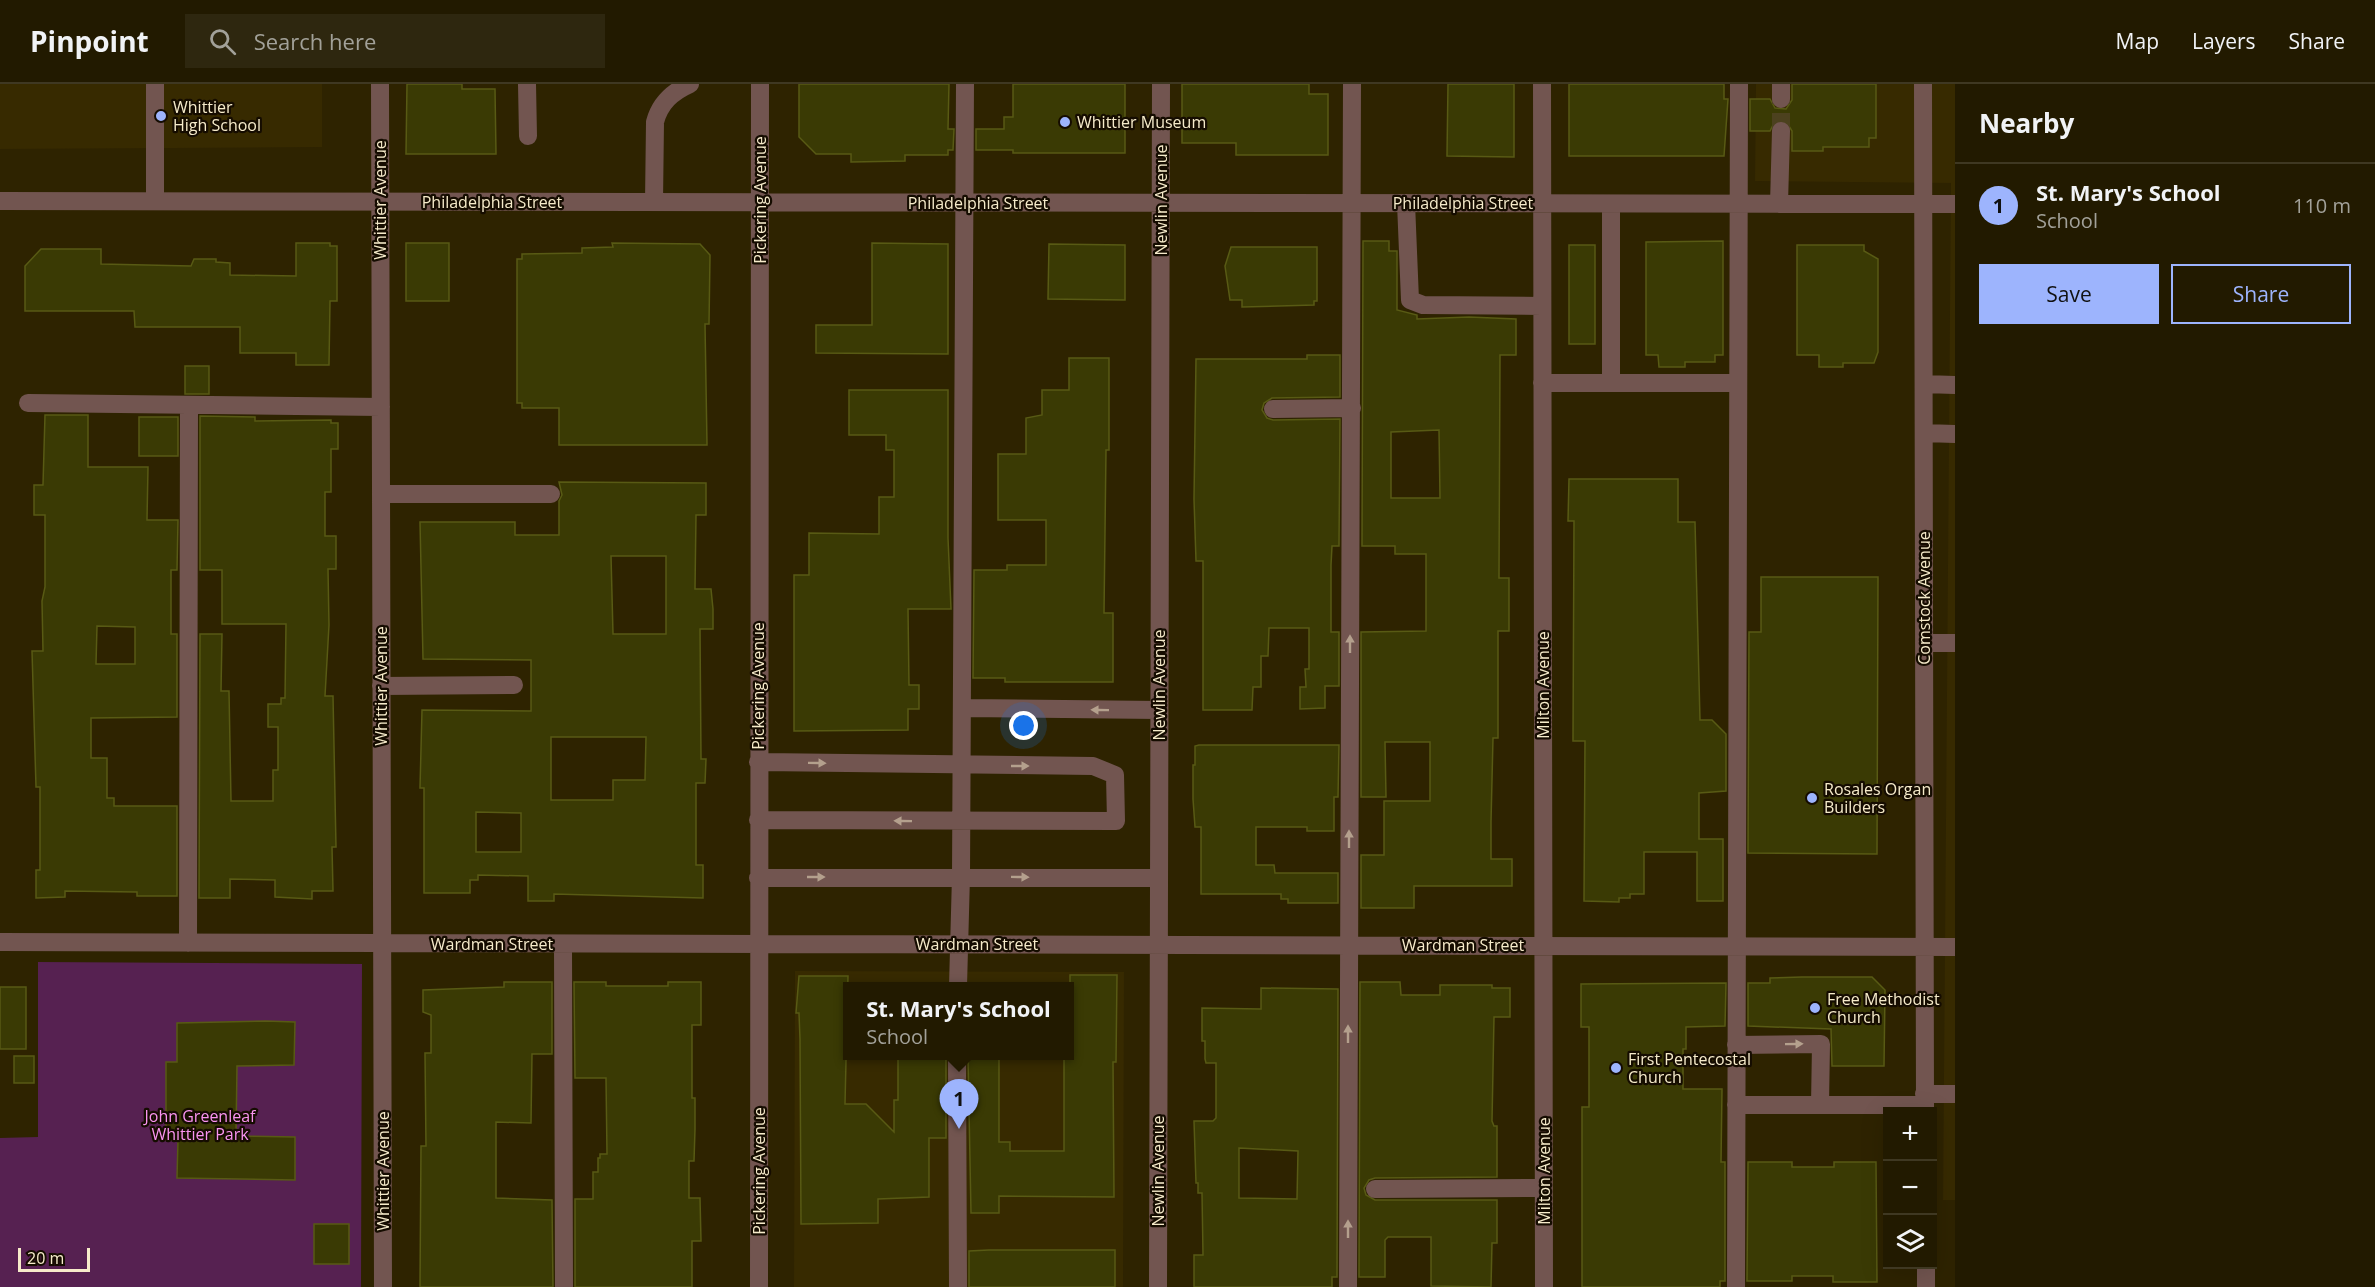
<!DOCTYPE html>
<meta charset="utf-8">
<style>
:root{--surface:#221a00;--page:#2e270f;--text:#f1f3f6;--muted:#a2a199;--line:#3f3822;--accent:#9db4fd}
body{margin:0;font-family:"Open Sans",sans-serif;background:var(--page);color:var(--text)}
.controls{position:absolute;right:18px;bottom:18px;display:grid;overflow:hidden;border-radius:0px;box-shadow:0 6px 24px #0002}
.controls button{width:54px;height:54px;display:grid;place-items:center;padding:0;border:0;border-bottom:2px solid var(--line);background:var(--surface);color:var(--text);font:30px sans-serif}
.scale{position:absolute;left:18px;bottom:15px;width:72px;box-sizing:border-box;padding-left:6px;border:3px solid #f6ebca;border-top:0;font-size:16px;line-height:21px;white-space:nowrap;color:#f6ebca;-webkit-text-stroke:4px #150c00;paint-order:stroke}
.you{position:absolute;left:1024px;top:642px;width:21px;height:21px;margin:-15px;border:4px solid #fff;border-radius:50%;background:#1a73e8;box-shadow:0 0 0 9px #1a73e833}
.badge{display:grid;place-items:center;width:39px;height:39px;border-radius:50%;background:var(--accent);color:#111;font-size:20px;font-weight:700}
.pin{position:absolute;translate:-50% -50px;filter:drop-shadow(0 2px 3px #0008)}
.pin::after{content:'';position:absolute;top:32px;width:21px;height:18px;background:inherit;clip-path:polygon(0 0,100% 0,50% 100%)}
.popup{position:absolute;left:843px;top:898px;width:231px;height:78px;box-sizing:border-box;display:grid;place-content:center;border-radius:0px;background:var(--surface);filter:drop-shadow(0 2px 4px #0005);font-size:20px;white-space:nowrap;color:var(--muted)}
.popup b{font-size:22px;color:var(--text)}
.popup::after{content:'';position:absolute;left:50%;top:100%;margin-left:-12px;border:12px solid transparent;border-top-color:var(--surface)}
.list{margin:0;padding:0;list-style:none}
h2{display:flex;justify-content:space-between;align-items:center;height:78px;margin:0;padding:0 24px;font-size:26px}
h2 small{font-size:20px;font-weight:400;color:var(--muted)}
.list li{display:grid;grid-template-columns:39px 1fr auto;gap:18px;align-items:center;box-sizing:border-box;height:84px;padding:0 24px;border-top:2px solid var(--line)}
.list b{display:block;font-size:22px;white-space:nowrap}
.list p{margin:0;font-size:20px;white-space:nowrap;color:var(--muted)}
.list em{font-size:20px;font-style:normal;color:var(--muted)}
.actions{display:flex;gap:12px;padding:18px 24px}
.actions a{flex:1;padding:14px 0;border:2px solid var(--accent);border-radius:0px;text-align:center;font-size:21px;color:var(--accent)}
.actions .main{background:var(--accent);color:#111}
.icon{flex:none;width:33px;height:33px;fill:none;stroke:currentColor;stroke-width:2;stroke-linecap:round;stroke-linejoin:round}
.map{position:relative;flex:none;width:1955px;height:1203px;overflow:hidden}
header{display:flex;align-items:center;gap:36px;box-sizing:border-box;height:84px;padding:0 30px;background:var(--surface);border-bottom:2px solid var(--line)}
header strong{font-size:28px}
nav{display:flex;gap:33px;margin-inline-start:auto;font-size:21px}
.search{width:420px;height:54px;background:var(--page);display:flex;align-items:center;gap:15px;box-sizing:border-box;padding:0 21px;border-radius:0px;color:var(--muted);font-size:22px}
main{display:flex}
aside{flex:1;background:var(--surface)}
.map>svg:first-child{display:block}
.built{fill:#372a00;fill-rule:evenodd}
.green{fill:#562151}
.building{fill:#3a3a04;stroke:#585a14;stroke-width:1.5;fill-rule:evenodd}
.lines{fill:none;stroke-linecap:round;stroke-linejoin:round}
.minor-tunnel{stroke:#4c411e;stroke-width:18;stroke-dasharray:18 9;stroke-linecap:butt}
.minor{stroke:#725550;stroke-width:18}
.oneway{fill:#b4a08d}
.poi-dot{fill:#9db4fd;stroke:#150c00;stroke-width:2}
.labels{text-anchor:middle;dominant-baseline:central;stroke-width:4.5;stroke-linejoin:round;paint-order:stroke}
.poi-label{font-size:16px;fill:#f6ebca;stroke:#150c00;text-anchor:start}
.street-label{font-size:16px;fill:#f6ebca;stroke:#150c00}
.park-label{font-size:16px;fill:#fa94f0;stroke:#150c00}
</style>
<header>
<strong>Pinpoint</strong>
<div class="search"><svg class="icon" aria-label="search" viewBox="0 0 24 24"><circle cx="10" cy="10" r="6"/><path d="M15 15l6 6"/></svg>Search here</div>
<nav><a>Map</a><a>Layers</a><a>Share</a></nav>
</header>
<main>
<div class="map">
<svg width="1955" height="1203" viewBox="0 0 1955 1203">
<rect width="100%" height="100%" fill="#2e2300"/>
<path class="built" d="M 0,0 L 322,0 L 322,63 L 0,65 Z
M 1756,0 L 1955,0 L 1955,1116 L 1943,1116 L 1951,99 L 1755,97 Z
M 795,887 L 1124,888 L 1123,1203 L 794,1203 ZM 848,902 L 1070,902 L 1070,972 L 848,972 Z"/>
<path class="green" d="M 38,878 L 362,880 L 361,1203 L 0,1203 L 0,1054 L 38,1053 Z"/>
<path class="building" d="M 407,0 L 462,0 L 462,5 L 495,5 L 496,70 L 406,70 Z
M 799,0 L 949,0 L 948,45 L 954,45 L 953,66 L 948,66 L 948,71 L 905,71 L 905,77 L 851,78 L 851,70 L 816,70 L 799,53 Z
M 1013,0 L 1125,0 L 1125,69 L 1013,69 L 1013,66 L 976,66 L 976,45 L 1004,45 L 1004,33 L 1013,33 Z
M 1182,0 L 1309,0 L 1309,10 L 1328,10 L 1328,71 L 1236,71 L 1236,59 L 1182,59 Z
M 1448,0 L 1514,0 L 1514,73 L 1447,72 Z
M 1569,0 L 1724,0 L 1724,15 L 1728,15 L 1724,72 L 1569,72 Z
M 1792,0 L 1876,0 L 1876,54 L 1869,54 L 1869,63 L 1823,63 L 1823,67 L 1792,67 L 1792,47 L 1786,37 L 1775,37 L 1770,47 L 1750,47 L 1750,15 L 1770,15 L 1775,24 L 1786,25 L 1792,16 Z
M 1363,157 L 1389,157 L 1389,167 L 1397,167 L 1397,226 L 1417,231 L 1417,235 L 1469,233 L 1516,235 L 1516,271 L 1500,271 L 1499,494 L 1509,494 L 1509,547 L 1498,547 L 1498,654 L 1493,654 L 1491,738 L 1491,775 L 1512,775 L 1512,802 L 1414,802 L 1414,824 L 1361,824 L 1361,771 L 1384,771 L 1384,717 L 1430,717 L 1430,658 L 1385,658 L 1386,713 L 1361,713 L 1361,548 L 1426,547 L 1426,470 L 1395,470 L 1395,462 L 1362,462 ZM 1439,346 L 1440,414 L 1391,414 L 1391,348 Z
M 1723,157 L 1723,271 L 1715,271 L 1715,278 L 1685,278 L 1685,283 L 1659,283 L 1658,271 L 1646,271 L 1646,158 Z
M 296,159 L 330,159 L 330,162 L 337,162 L 337,217 L 330,217 L 329,281 L 296,281 L 296,269 L 240,269 L 240,243 L 135,243 L 134,227 L 25,227 L 25,182 L 41,165 L 101,165 L 101,180 L 191,182 L 194,175 L 216,175 L 216,178 L 230,179 L 230,191 L 296,192 Z
M 406,159 L 449,159 L 449,217 L 406,217 Z
M 612,159 L 700,160 L 710,171 L 709,240 L 705,240 L 707,361 L 559,361 L 559,324 L 522,324 L 522,319 L 517,319 L 517,175 L 522,175 L 522,170 L 582,169 L 582,164 L 613,163 Z
M 872,159 L 948,160 L 948,270 L 816,269 L 816,241 L 872,241 Z
M 1049,160 L 1125,161 L 1125,216 L 1048,215 Z
M 1569,161 L 1595,161 L 1595,260 L 1569,260 Z
M 1797,161 L 1864,161 L 1864,167 L 1878,175 L 1878,268 L 1874,279 L 1843,279 L 1843,283 L 1819,283 L 1819,271 L 1797,271 Z
M 1231,163 L 1317,163 L 1317,217 L 1314,217 L 1314,221 L 1242,223 L 1242,216 L 1230,216 L 1225,182 Z
M 1307,271 L 1340,271 L 1340,313 L 1272,314 L 1264,319 L 1262,326 L 1267,334 L 1273,336 L 1340,335 L 1339,462 L 1332,462 L 1331,481 L 1331,548 L 1339,548 L 1339,602 L 1325,602 L 1325,624 L 1300,625 L 1300,603 L 1306,603 L 1305,585 L 1309,585 L 1309,544 L 1269,544 L 1268,572 L 1261,572 L 1261,603 L 1253,603 L 1252,626 L 1203,626 L 1203,477 L 1196,477 L 1194,415 L 1196,275 L 1307,275 Z
M 1069,274 L 1109,274 L 1109,366 L 1106,366 L 1104,529 L 1113,529 L 1113,598 L 1005,598 L 1005,594 L 973,594 L 974,486 L 1007,486 L 1007,481 L 1046,481 L 1046,436 L 998,436 L 998,370 L 1026,370 L 1026,334 L 1042,331 L 1042,306 L 1069,306 Z
M 185,282 L 209,282 L 209,310 L 185,310 Z
M 849,306 L 948,306 L 948,454 L 951,525 L 908,525 L 909,601 L 919,601 L 919,625 L 908,625 L 908,646 L 794,647 L 794,491 L 809,491 L 809,449 L 879,450 L 879,413 L 894,413 L 894,366 L 886,366 L 886,351 L 849,351 Z
M 45,331 L 88,331 L 88,383 L 148,383 L 147,436 L 178,436 L 177,486 L 171,486 L 171,550 L 177,550 L 177,633 L 91,634 L 91,674 L 107,674 L 107,714 L 114,714 L 114,722 L 177,722 L 177,812 L 137,812 L 137,808 L 65,807 L 65,813 L 36,814 L 36,786 L 40,786 L 40,703 L 36,703 L 32,567 L 43,567 L 42,517 L 45,503 L 45,431 L 34,431 L 34,401 L 43,401 ZM 97,542 L 135,543 L 135,580 L 96,580 Z
M 200,332 L 255,333 L 255,337 L 331,336 L 331,339 L 338,339 L 338,365 L 331,365 L 331,408 L 325,408 L 325,452 L 336,452 L 336,485 L 328,485 L 329,541 L 325,612 L 333,612 L 336,763 L 332,763 L 333,807 L 312,807 L 312,815 L 275,813 L 275,796 L 230,795 L 230,814 L 199,814 L 200,550 L 222,550 L 221,607 L 229,607 L 231,717 L 273,717 L 273,686 L 278,686 L 278,643 L 268,643 L 268,620 L 281,620 L 281,614 L 285,614 L 286,540 L 222,540 L 222,486 L 200,486 Z
M 139,333 L 178,333 L 178,372 L 139,372 Z
M 1569,395 L 1678,395 L 1678,438 L 1695,438 L 1700,636 L 1712,636 L 1726,650 L 1726,707 L 1699,709 L 1699,755 L 1723,755 L 1723,817 L 1697,817 L 1697,768 L 1644,768 L 1644,810 L 1630,810 L 1630,814 L 1619,814 L 1619,818 L 1584,817 L 1585,657 L 1573,657 L 1574,437 L 1568,437 Z
M 559,398 L 706,399 L 706,431 L 696,431 L 695,505 L 711,505 L 713,525 L 713,545 L 700,545 L 701,675 L 706,675 L 705,699 L 696,699 L 696,781 L 703,781 L 703,814 L 554,810 L 554,817 L 528,817 L 528,792 L 478,791 L 478,796 L 470,796 L 470,809 L 424,809 L 424,704 L 420,704 L 422,626 L 531,627 L 531,576 L 423,575 L 420,438 L 515,438 L 515,451 L 559,451 L 559,417 L 562,411 ZM 611,472 L 666,472 L 666,550 L 613,550 ZM 551,653 L 646,653 L 645,696 L 613,696 L 613,716 L 551,716 ZM 476,728 L 521,729 L 521,768 L 476,768 Z
M 1761,493 L 1878,493 L 1877,770 L 1748,769 L 1749,548 L 1761,548 Z
M 1199,661 L 1339,661 L 1338,713 L 1334,713 L 1334,747 L 1307,747 L 1307,743 L 1256,743 L 1256,781 L 1274,781 L 1275,789 L 1338,789 L 1338,819 L 1288,819 L 1288,815 L 1281,815 L 1281,810 L 1201,810 L 1201,743 L 1195,743 L 1193,715 L 1193,681 L 1195,681 L 1195,662 Z
M 1070,891 L 1117,891 L 1116,978 L 1113,978 L 1114,1113 L 999,1112 L 999,1129 L 971,1129 L 968,972 L 999,972 L 999,1058 L 1010,1058 L 1010,1067 L 1064,1067 L 1064,972 L 1070,972 Z
M 799,892 L 848,892 L 845,1020 L 866,1020 L 894,1048 L 894,1016 L 898,1016 L 898,972 L 946,972 L 946,1054 L 929,1054 L 929,1113 L 878,1115 L 878,1139 L 801,1140 L 800,955 L 799,929 L 796,929 Z
M 1802,893 L 1872,893 L 1885,906 L 1884,982 L 1832,982 L 1831,945 L 1748,942 L 1748,899 L 1770,899 L 1770,894 Z
M 504,898 L 552,898 L 552,970 L 532,970 L 531,1039 L 496,1038 L 496,1114 L 552,1116 L 553,1203 L 420,1203 L 421,1062 L 426,1062 L 425,969 L 431,969 L 431,931 L 423,928 L 423,906 L 504,903 Z
M 574,898 L 606,898 L 606,902 L 668,902 L 668,898 L 701,898 L 701,941 L 692,941 L 692,1014 L 695,1014 L 695,1045 L 694,1077 L 689,1077 L 689,1114 L 700,1114 L 701,1157 L 692,1157 L 692,1203 L 575,1203 L 575,1115 L 593,1115 L 593,1088 L 598,1088 L 598,1074 L 600,1074 L 600,1070 L 607,1070 L 606,994 L 575,994 Z
M 1360,898 L 1400,898 L 1401,911 L 1440,911 L 1440,901 L 1492,901 L 1492,904 L 1510,904 L 1510,933 L 1494,933 L 1492,1037 L 1494,1042 L 1497,1042 L 1497,1093 L 1375,1094 L 1369,1096 L 1364,1104 L 1366,1111 L 1375,1116 L 1497,1116 L 1497,1159 L 1492,1159 L 1491,1203 L 1431,1202 L 1431,1153 L 1388,1153 L 1385,1156 L 1385,1193 L 1359,1193 Z
M 1726,899 L 1725,942 L 1686,943 L 1686,965 L 1683,965 L 1683,1005 L 1722,1005 L 1721,1078 L 1725,1078 L 1725,1197 L 1720,1197 L 1720,1203 L 1582,1203 L 1582,1023 L 1589,1023 L 1589,943 L 1581,943 L 1581,900 Z
M 0,903 L 26,903 L 26,965 L 0,965 Z
M 1261,904 L 1338,905 L 1337,1193 L 1332,1193 L 1332,1203 L 1194,1203 L 1194,1171 L 1203,1171 L 1202,1109 L 1198,1109 L 1198,1099 L 1196,1099 L 1194,1037 L 1213,1037 L 1216,1034 L 1216,979 L 1206,979 L 1205,975 L 1205,957 L 1202,957 L 1202,924 L 1261,925 ZM 1239,1064 L 1298,1067 L 1297,1115 L 1239,1114 Z
M 266,937 L 295,938 L 294,981 L 237,982 L 236,1052 L 295,1053 L 295,1096 L 177,1094 L 178,1056 L 166,1056 L 166,978 L 177,978 L 177,939 Z
M 14,972 L 34,972 L 34,999 L 14,999 Z
M 1748,1078 L 1792,1078 L 1792,1083 L 1834,1083 L 1834,1078 L 1876,1078 L 1877,1198 L 1833,1198 L 1833,1192 L 1792,1192 L 1792,1197 L 1747,1197 Z
M 314,1140 L 349,1140 L 349,1180 L 314,1180 Z
M 989,1166 L 1115,1166 L 1115,1203 L 969,1203 L 969,1167 Z"/>
<g class="lines">
<path class="minor-tunnel" d="M 1781,47 L 1781,15"/>
<path class="minor" d="M 380,0 L 383,1203
M 527,0 L 528,52
M 1542,0 L 1544,1203
M 1781,0 L 1781,15
M 1923,0 L 1925,1028
M 0,117 L 1955,120
M 155,117 L 155,0
M 654,118 L 655,38 C 660,19 672,8 690,0
M 1406,119 L 1410,216 L 1423,221 L 1542,222
M 1779,120 L 1781,47
M 1542,299 L 1611,299 L 1611,120
M 1611,299 L 1738,299
M 1924,300 L 1955,301
M 28,319 L 381,323
M 1273,325 L 1352,324
M 1924,349 L 1955,350
M 381,410 L 551,410
M 1924,559 L 1955,559
M 381,602 L 514,601
M 962,624 L 1159,626
M 758,736 L 1116,737 L 1115,691 L 1093,682 L 758,678
M 758,794 L 1158,794
M 0,858 L 1955,863
M 188,859 L 189,321
M 563,861 L 564,1203
M 958,902 L 961,792 L 965,0
M 1736,961 L 1821,960 L 1820,1021 L 1736,1021
M 957,972 L 958,1203
M 1924,1010 L 1955,1010
M 1820,1021 L 1925,1021
M 1375,1105 L 1544,1104
M 1926,1180 L 1926,1203
M 759,1203 L 760,0
M 1158,1203 L 1161,0
M 1348,1203 L 1352,0
M 1736,1203 L 1739,0"/>
</g>
<defs><path id="oneway-solid" d="M-6-.8H1V-3.2L6.5 0L1 3.2V.8H-6Z" transform="scale(1.5)"/></defs>
<g class="oneway">
<use href="#oneway-solid" transform="translate(1350 560) rotate(-90)"/>
<use href="#oneway-solid" transform="translate(1100 626) rotate(-179)"/>
<use href="#oneway-solid" transform="translate(817 679) rotate(1)"/>
<use href="#oneway-solid" transform="translate(1020 682)"/>
<use href="#oneway-solid" transform="translate(903 737) rotate(-179)"/>
<use href="#oneway-solid" transform="translate(1349 755) rotate(-90)"/>
<use href="#oneway-solid" transform="translate(816 793)"/>
<use href="#oneway-solid" transform="translate(1020 793) rotate(1)"/>
<use href="#oneway-solid" transform="translate(1348 950) rotate(-90)"/>
<use href="#oneway-solid" transform="translate(1794 960) rotate(-1)"/>
<use href="#oneway-solid" transform="translate(1348 1145) rotate(-90)"/>
</g>
<g class="poi-dot">
<circle cx="161" cy="32" r="6"/>
<circle cx="1065" cy="38" r="6"/>
<circle cx="1812" cy="714" r="6"/>
<circle cx="1815" cy="924" r="6"/>
<circle cx="1616" cy="984" r="6"/>
</g>
<g class="labels">
<g class="poi-label">
<text x="173" y="23">Whittier<tspan x="173" dy="18">High School</tspan></text>
<text x="1077" y="38">Whittier Museum</text>
<text x="1824" y="705">Rosales Organ<tspan x="1824" dy="18">Builders</tspan></text>
<text x="1827" y="915">Free Methodist<tspan x="1827" dy="18">Church</tspan></text>
<text x="1628" y="975">First Pentecostal<tspan x="1628" dy="18">Church</tspan></text>
</g>
<g class="street-label">
<text transform="translate(380 116) rotate(-90)">Whittier Avenue</text>
<text transform="translate(760 116) rotate(-90)">Pickering Avenue</text>
<text transform="translate(1161 116) rotate(-90)">Newlin Avenue</text>
<text x="492" y="118">Philadelphia Street</text>
<text x="978" y="119">Philadelphia Street</text>
<text x="1463" y="119">Philadelphia Street</text>
<text transform="translate(1924 514) rotate(-90)">Comstock Avenue</text>
<text transform="translate(1159 601) rotate(-90)">Newlin Avenue</text>
<text transform="translate(1543 601) rotate(-90)">Milton Avenue</text>
<text transform="translate(381 602) rotate(-90)">Whittier Avenue</text>
<text transform="translate(758 602) rotate(-90)">Pickering Avenue</text>
<text x="492" y="860">Wardman Street</text>
<text x="977" y="860">Wardman Street</text>
<text x="1463" y="861">Wardman Street</text>
<text transform="translate(383 1087) rotate(-90)">Whittier Avenue</text>
<text transform="translate(759 1087) rotate(-90)">Pickering Avenue</text>
<text transform="translate(1158 1087) rotate(-90)">Newlin Avenue</text>
<text transform="translate(1544 1087) rotate(-90)">Milton Avenue</text>
</g>
<g class="park-label">
<text x="200" y="1032">John Greenleaf<tspan x="200" dy="18">Whittier Park</tspan></text>
</g>
</g>
</svg>
<div class="controls">
<button>+</button>
<button>−</button>
<button><svg class="icon" aria-label="layers" viewBox="0 0 24 24"><path d="M12 4l9 5-9 5-9-5zM3 14l9 5 9-5"/></svg></button>
</div>
<div class="scale">20 m</div>
<div class="you"></div>
<div class="pin badge" style="left:959px;top:1045px">1</div>
<div class="popup"><b>St. Mary's School</b>School</div>
</div>
<aside>
<h2>Nearby<small></small></h2>
<ul class="list">
<li><span class="badge">1</span><div><b>St. Mary's School</b><p>School</p></div><em>110 m</em></li>
</ul>
<div class="actions"><a class="main">Save</a><a>Share</a></div>
</aside>
</main>
